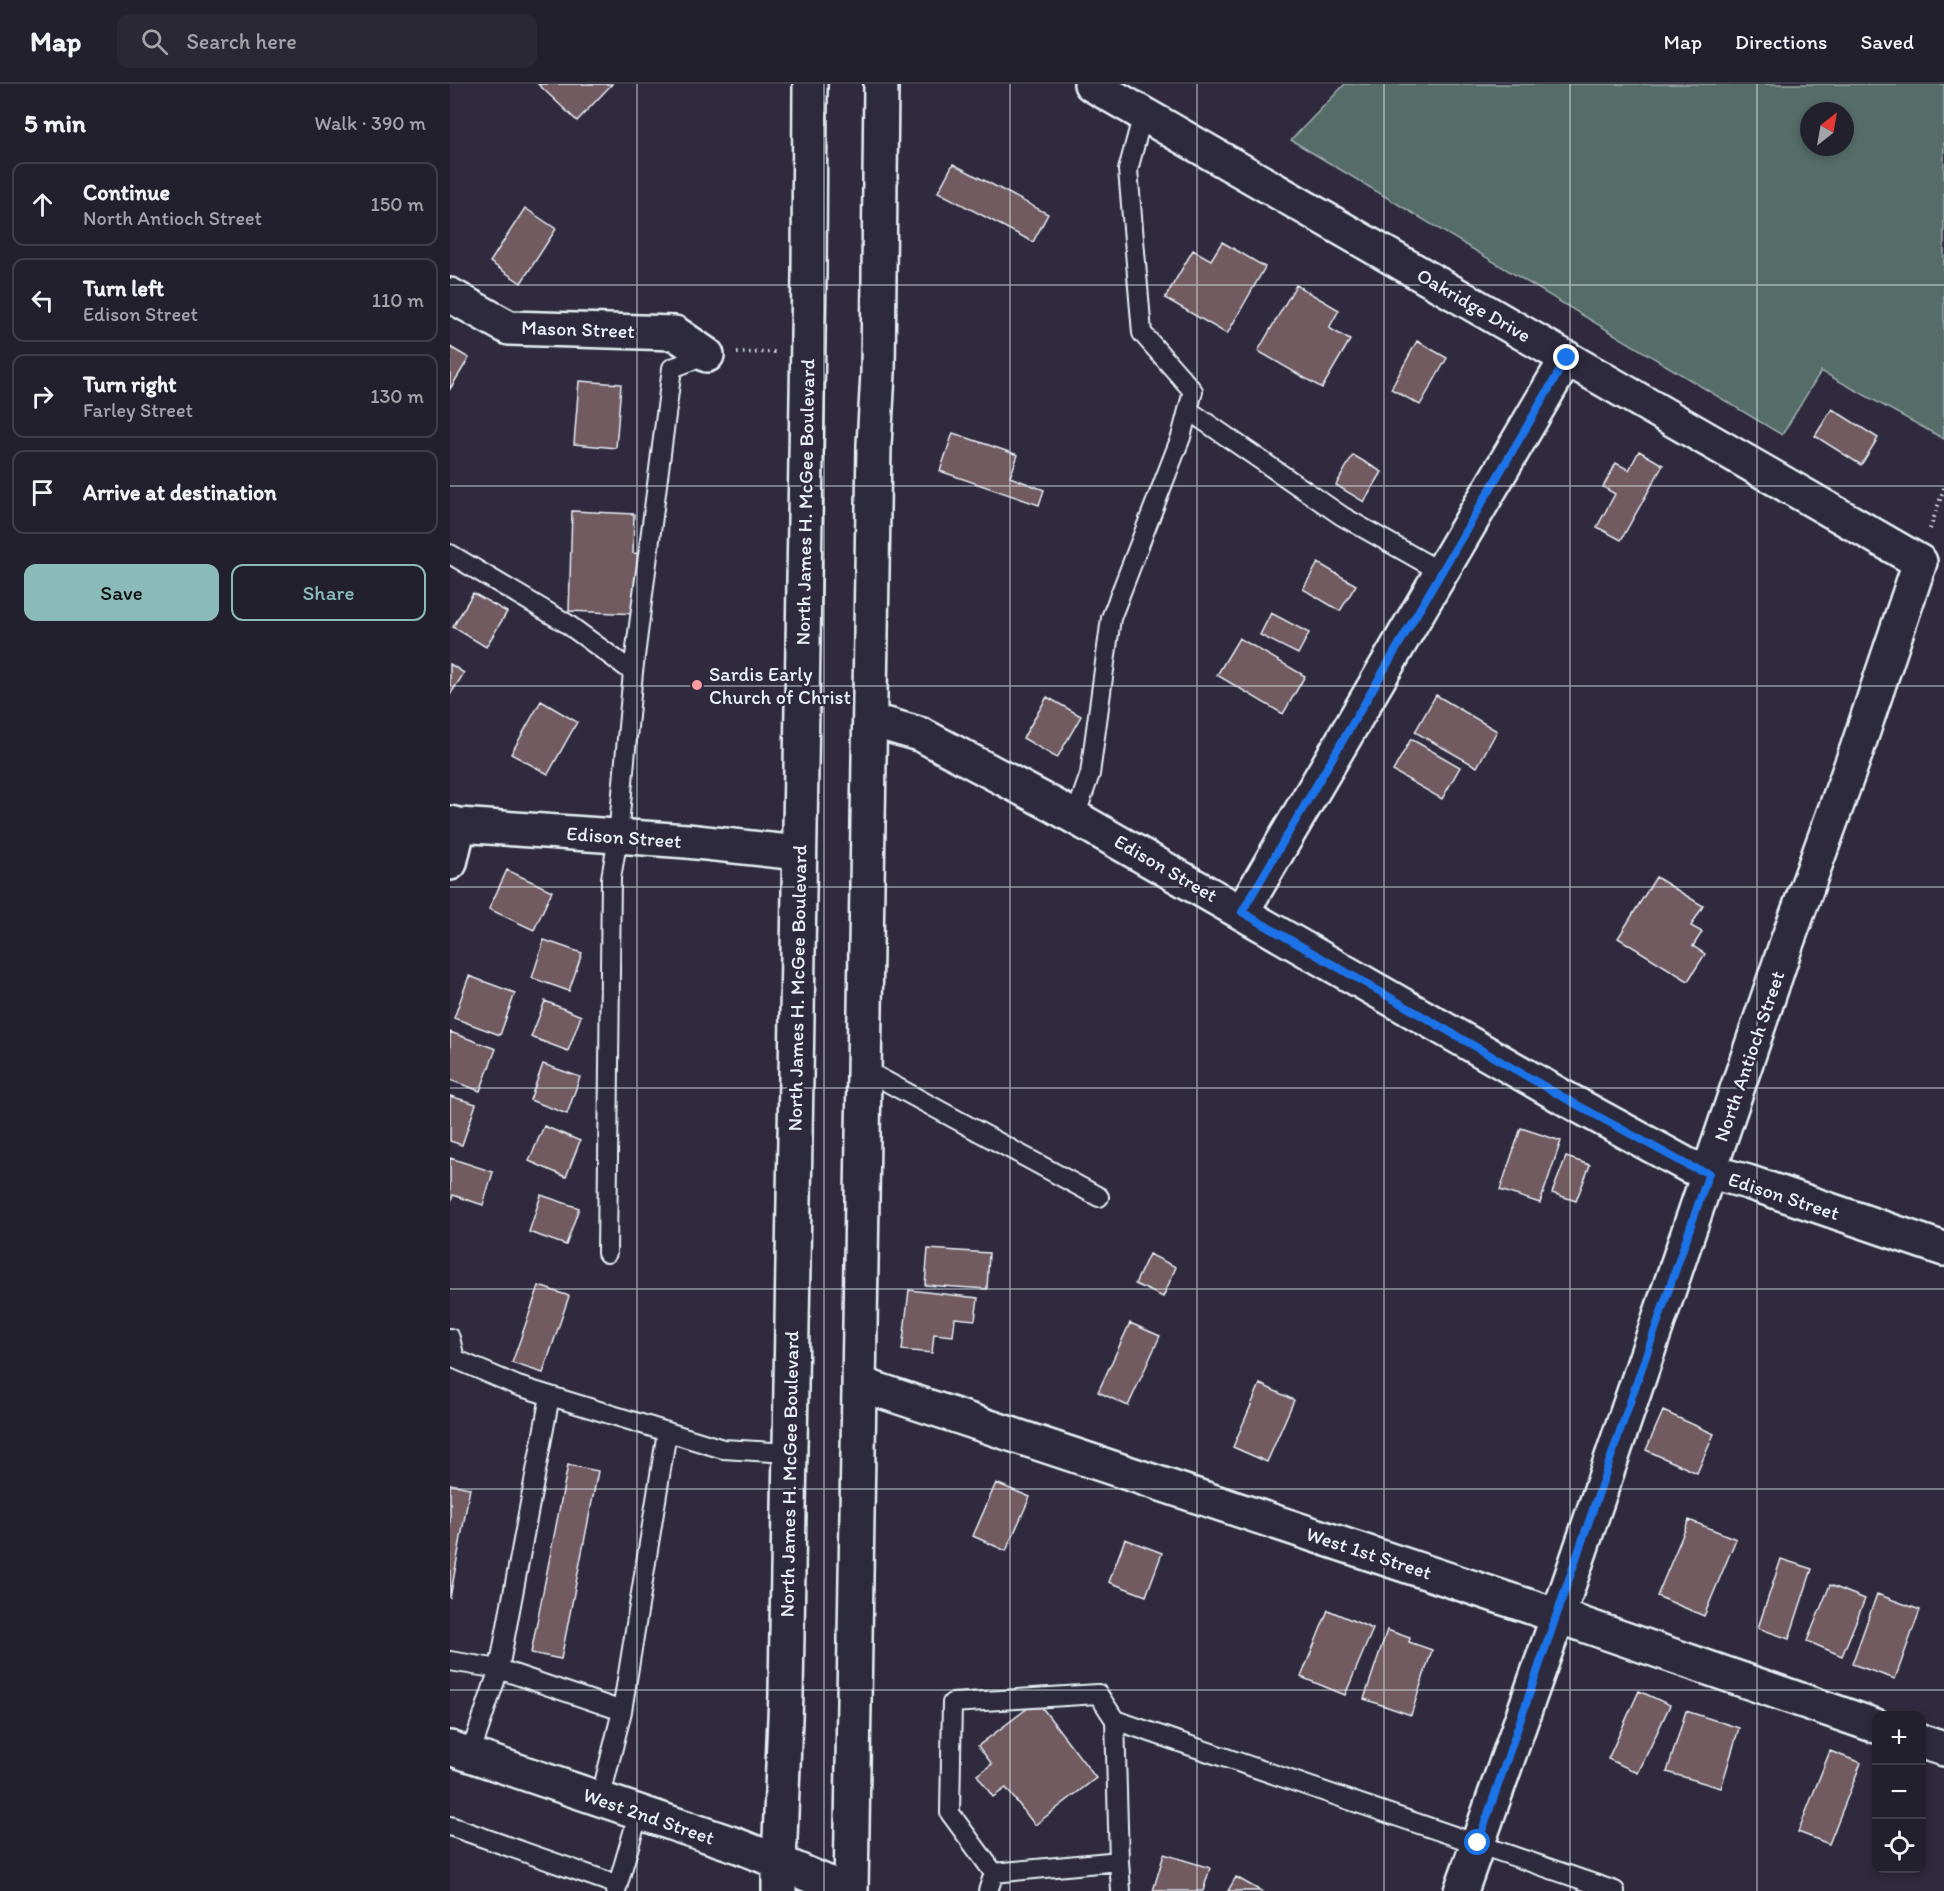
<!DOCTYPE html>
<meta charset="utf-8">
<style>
:root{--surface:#23202e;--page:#2b2836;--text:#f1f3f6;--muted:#a3a3aa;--line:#403e4a;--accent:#8bbbb9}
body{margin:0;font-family:Itim,sans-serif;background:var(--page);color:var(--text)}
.controls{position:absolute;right:18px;bottom:18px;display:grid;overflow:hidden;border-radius:12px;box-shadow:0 3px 9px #0003}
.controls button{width:54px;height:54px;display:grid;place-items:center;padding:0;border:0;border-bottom:2px solid var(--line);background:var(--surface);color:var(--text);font:30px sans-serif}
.compass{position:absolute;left:1350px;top:18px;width:54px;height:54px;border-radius:50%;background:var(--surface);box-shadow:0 3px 9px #0003;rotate:31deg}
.stop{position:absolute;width:18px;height:18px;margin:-14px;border:4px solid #1a73e8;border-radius:50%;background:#fff}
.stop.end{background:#1a73e8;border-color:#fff;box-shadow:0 2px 6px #0008}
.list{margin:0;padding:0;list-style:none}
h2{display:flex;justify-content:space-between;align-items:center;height:78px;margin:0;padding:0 24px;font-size:26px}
h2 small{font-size:20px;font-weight:400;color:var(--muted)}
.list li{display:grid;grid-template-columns:39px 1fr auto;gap:18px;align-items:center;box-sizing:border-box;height:84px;margin:0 12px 12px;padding:0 12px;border:2px solid var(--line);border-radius:12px}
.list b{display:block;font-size:22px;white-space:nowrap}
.list p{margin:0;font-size:20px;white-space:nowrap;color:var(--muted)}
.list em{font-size:20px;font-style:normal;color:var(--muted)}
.actions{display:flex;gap:12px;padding:18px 24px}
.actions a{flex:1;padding:14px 0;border:2px solid var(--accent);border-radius:12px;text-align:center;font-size:21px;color:var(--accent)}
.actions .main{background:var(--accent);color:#111}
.icon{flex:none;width:33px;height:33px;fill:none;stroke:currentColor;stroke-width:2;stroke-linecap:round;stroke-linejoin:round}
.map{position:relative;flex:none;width:1494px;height:1807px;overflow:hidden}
header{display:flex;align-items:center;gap:36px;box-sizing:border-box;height:84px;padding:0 30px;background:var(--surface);border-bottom:2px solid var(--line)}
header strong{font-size:28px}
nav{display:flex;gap:33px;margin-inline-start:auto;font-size:21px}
.search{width:420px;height:54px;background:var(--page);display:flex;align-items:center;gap:15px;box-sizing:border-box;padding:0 21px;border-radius:12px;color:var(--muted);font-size:22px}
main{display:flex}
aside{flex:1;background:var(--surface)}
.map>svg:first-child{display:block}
.green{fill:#566c67;stroke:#9faeb0;stroke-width:1.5;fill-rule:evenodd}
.building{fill:#715a61;stroke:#e8f1f8;stroke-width:1.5}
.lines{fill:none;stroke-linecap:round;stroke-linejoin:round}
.lane-casing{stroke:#e8f1f8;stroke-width:22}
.street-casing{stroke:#e8f1f8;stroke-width:38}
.secondary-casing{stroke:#e8f1f8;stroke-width:38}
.path{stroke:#e8f1f8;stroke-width:4;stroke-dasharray:1.5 4.5;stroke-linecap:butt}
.lane{stroke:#2f2a3d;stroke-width:18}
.street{stroke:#2f2a3d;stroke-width:33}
.secondary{stroke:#2f2a3d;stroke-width:33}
.route{stroke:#1a73e8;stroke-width:8}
.grid{fill:none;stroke:#e8f1f8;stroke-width:1.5;stroke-opacity:0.55}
.poi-dot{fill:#ff9aa2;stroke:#2f2a3d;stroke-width:2}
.labels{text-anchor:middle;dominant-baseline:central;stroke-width:5;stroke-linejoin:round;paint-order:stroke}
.street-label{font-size:20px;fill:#e8f1f8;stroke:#2f2a3d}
.poi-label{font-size:20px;fill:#e8f1f8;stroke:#2f2a3d;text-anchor:start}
</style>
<header>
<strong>Map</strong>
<div class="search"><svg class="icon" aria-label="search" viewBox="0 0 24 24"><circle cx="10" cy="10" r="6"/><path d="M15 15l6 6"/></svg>Search here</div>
<nav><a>Map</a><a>Directions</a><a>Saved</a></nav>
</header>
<main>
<aside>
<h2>5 min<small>Walk · 390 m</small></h2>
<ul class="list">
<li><svg class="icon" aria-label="ahead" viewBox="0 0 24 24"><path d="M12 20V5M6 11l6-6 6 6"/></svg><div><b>Continue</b><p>North Antioch Street</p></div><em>150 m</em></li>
<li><svg class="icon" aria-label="left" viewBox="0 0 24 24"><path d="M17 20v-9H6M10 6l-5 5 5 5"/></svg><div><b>Turn left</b><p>Edison Street</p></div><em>110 m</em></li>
<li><svg class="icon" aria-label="right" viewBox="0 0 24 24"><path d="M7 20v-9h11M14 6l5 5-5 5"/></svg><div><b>Turn right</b><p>Farley Street</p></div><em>130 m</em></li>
<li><svg class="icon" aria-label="arrive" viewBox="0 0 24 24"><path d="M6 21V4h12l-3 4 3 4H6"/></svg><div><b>Arrive at destination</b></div></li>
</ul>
<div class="actions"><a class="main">Save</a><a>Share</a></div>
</aside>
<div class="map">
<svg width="1494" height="1807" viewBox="0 0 1494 1807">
<rect width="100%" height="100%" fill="#2f2a3d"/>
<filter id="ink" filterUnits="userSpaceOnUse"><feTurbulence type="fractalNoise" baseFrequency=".0167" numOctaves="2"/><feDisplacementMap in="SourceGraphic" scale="12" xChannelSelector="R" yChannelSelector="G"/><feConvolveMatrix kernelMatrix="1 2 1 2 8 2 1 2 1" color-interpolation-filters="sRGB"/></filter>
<g filter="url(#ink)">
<path class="green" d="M 895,0 L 1494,0 L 1494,355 L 1371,287 L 1332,351 L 841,56 ZM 1359,27 L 1395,27 L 1395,63 L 1359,63 Z"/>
<path class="building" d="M 88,0 L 162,0 L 127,37 Z
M 503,80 L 598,130 L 583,158 L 488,108 Z
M 75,124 L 106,145 L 71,199 L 40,178 Z
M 772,158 L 815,183 L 777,250 L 715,214 L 743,166 L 761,176 Z
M 846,201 L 889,226 L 879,244 L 900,256 L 872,304 L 808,267 Z
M 967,257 L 997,274 L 970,321 L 941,305 Z
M 0,263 L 19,274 L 0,305 Z
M 129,297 L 171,300 L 166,364 L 124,360 Z
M 1382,325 L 1428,354 L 1411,381 L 1365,352 Z
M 503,349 L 568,371 L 560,393 L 594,406 L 589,421 L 490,387 Z
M 1189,367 L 1213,381 L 1171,456 L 1147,443 L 1165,410 L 1153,403 L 1166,379 L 1179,386 Z
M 903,371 L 932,388 L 914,418 L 886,401 Z
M 122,427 L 184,430 L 183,469 L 190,470 L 188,530 L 119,527 Z
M 868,479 L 906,501 L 890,527 L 853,505 Z
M 23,509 L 57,528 L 36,563 L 3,543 Z
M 821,529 L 859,549 L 848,570 L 810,551 Z
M 789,554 L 855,592 L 833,630 L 767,591 Z
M 0,580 L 14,589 L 0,611 Z
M 986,611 L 1047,647 L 1027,683 L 965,648 Z
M 597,613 L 631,632 L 607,674 L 573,654 Z
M 91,617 L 127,638 L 98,690 L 61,670 Z
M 961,655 L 1010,683 L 992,715 L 943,687 Z
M 57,786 L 102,807 L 84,846 L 39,825 Z
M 1206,793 L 1253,822 L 1241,842 L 1252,848 L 1243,862 L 1255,870 L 1238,897 L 1168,854 Z
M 94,856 L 132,869 L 119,907 L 82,894 Z
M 19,892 L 65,909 L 50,951 L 4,934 Z
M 95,917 L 131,932 L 118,967 L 81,953 Z
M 0,948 L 46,965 L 30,1007 L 0,996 Z
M 93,980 L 130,993 L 117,1030 L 80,1016 Z
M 0,1012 L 26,1020 L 12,1061 L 0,1057 Z
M 94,1042 L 130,1057 L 116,1093 L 79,1077 Z
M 1071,1044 L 1111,1057 L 1090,1119 L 1050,1106 Z
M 1116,1073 L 1140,1081 L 1126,1117 L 1102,1109 Z
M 0,1074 L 43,1088 L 33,1121 L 3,1111 L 0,1120 Z
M 91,1111 L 129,1124 L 116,1161 L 79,1148 Z
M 478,1165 L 539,1169 L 537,1205 L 475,1201 Z
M 699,1170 L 726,1183 L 713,1213 L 685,1200 Z
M 89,1202 L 119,1212 L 93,1289 L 62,1279 Z
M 459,1206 L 528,1214 L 525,1236 L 505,1234 L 503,1252 L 484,1250 L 482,1269 L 452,1266 Z
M 680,1239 L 710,1252 L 678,1322 L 648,1308 Z
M 810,1300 L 844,1316 L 817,1378 L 783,1363 Z
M 1213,1327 L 1264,1350 L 1247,1389 L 1196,1366 Z
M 118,1381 L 148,1387 L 111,1575 L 81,1569 Z
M 546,1399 L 580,1413 L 556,1467 L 523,1452 Z
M 0,1400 L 20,1404 L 0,1514 Z
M 1239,1436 L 1286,1455 L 1254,1532 L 1207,1512 Z
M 675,1455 L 712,1469 L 696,1512 L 659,1498 Z
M 1331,1475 L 1362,1485 L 1339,1555 L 1308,1544 Z
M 1380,1501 L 1415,1515 L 1392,1572 L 1357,1557 Z
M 1427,1510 L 1470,1526 L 1445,1595 L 1402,1580 Z
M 878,1526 L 923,1545 L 895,1611 L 851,1593 Z
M 937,1546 L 960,1554 L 959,1558 L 982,1566 L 961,1631 L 914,1615 Z
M 1189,1607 L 1220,1621 L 1188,1689 L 1158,1675 Z
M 587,1617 L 646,1694 L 585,1741 L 556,1704 L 543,1713 L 527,1691 L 542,1680 L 528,1662 Z
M 1236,1627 L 1289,1644 L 1271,1704 L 1217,1688 Z
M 1380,1667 L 1411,1679 L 1379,1760 L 1348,1748 Z
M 714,1770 L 760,1784 L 753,1807 L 703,1807 Z
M 786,1793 L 811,1807 L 778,1807 Z"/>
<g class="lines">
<defs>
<path id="lane" d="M 738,326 L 892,432 L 991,488
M 0,470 L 116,539 L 183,588
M 625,733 L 640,690 L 661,534 L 731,353 L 743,307 L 692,249 L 678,86 L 693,30
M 415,986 L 649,1113
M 157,1169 L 161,794 L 168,753 L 183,588 L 222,284 L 257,271
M 0,1254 L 5,1275 L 68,1302 L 273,1365 L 340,1369
M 0,1577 L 49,1585 L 100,1312
M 172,1627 L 217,1348
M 665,1636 L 1165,1807
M 20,1671 L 49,1585 L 172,1627 L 150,1716
M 0,1742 L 168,1801
M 669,1777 L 665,1636 L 648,1610 L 502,1619 L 500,1729 L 544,1789 L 669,1777 L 671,1807
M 166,1807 L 189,1728
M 538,1807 L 544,1789"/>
<path id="street" d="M 641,0 L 1470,478 L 1406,668 L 1336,861 L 1108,1532 L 1011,1807
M 0,211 L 59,244 L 225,249 L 257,271
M 421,640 L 438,641 L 472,651 L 607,723 L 1111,1012 L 1239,1082 L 1298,1098 L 1494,1165
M 0,739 L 9,741 L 237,757 L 349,769
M 0,779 L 9,741
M 792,828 L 1117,274
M 410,1300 L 1108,1532 L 1426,1642
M 1472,1658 L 1494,1665
M 0,1664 L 286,1761 L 329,1778 L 396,1807"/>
<path id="secondary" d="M 329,1807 L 329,1778 L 336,1610 L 359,190 L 360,0
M 401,1807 L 424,361 L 428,289 L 431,0"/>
</defs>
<use href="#lane" class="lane-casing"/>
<use href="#street" class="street-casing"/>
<use href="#secondary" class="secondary-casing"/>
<path class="path" d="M 287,269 L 325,268
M 1480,445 L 1494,404"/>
<use href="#lane" class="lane"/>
<use href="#street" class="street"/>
<use href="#secondary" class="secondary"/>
</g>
</g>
<g class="lines" filter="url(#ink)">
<path class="route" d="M 1028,1759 L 1259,1089 L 1239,1082 L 1111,1012 L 792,828 L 1117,274"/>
</g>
<path class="grid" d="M 187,0 L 187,1807M 374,0 L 374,1807M 560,0 L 560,1807M 747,0 L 747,1807M 934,0 L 934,1807M 1120,0 L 1120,1807M 1307,0 L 1307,1807M 0,201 L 1494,201M 0,402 L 1494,402M 0,602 L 1494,602M 0,803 L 1494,803M 0,1004 L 1494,1004M 0,1205 L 1494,1205M 0,1405 L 1494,1405M 0,1606 L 1494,1606"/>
<circle class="poi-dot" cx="247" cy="601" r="6"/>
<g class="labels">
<g class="street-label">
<text transform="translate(1024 221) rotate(30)">Oakridge Drive</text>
<text transform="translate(128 245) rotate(2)">Mason Street</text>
<text transform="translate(355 418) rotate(-89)">North James H. McGee Boulevard</text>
<text transform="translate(174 753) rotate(4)">Edison Street</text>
<text transform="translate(716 784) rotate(30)">Edison Street</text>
<text transform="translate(347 904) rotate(-89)">North James H. McGee Boulevard</text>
<text transform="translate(1299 972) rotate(-71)">North Antioch Street</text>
<text transform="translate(1334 1112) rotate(18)">Edison Street</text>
<text transform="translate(339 1390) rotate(-89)">North James H. McGee Boulevard</text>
<text transform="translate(919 1469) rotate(18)">West 1st Street</text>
<text transform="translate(199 1732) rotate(19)">West 2nd Street</text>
</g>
<g class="poi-label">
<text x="259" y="590">Sardis Early<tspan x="259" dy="23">Church of Christ</tspan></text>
</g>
</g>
</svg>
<div class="controls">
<button>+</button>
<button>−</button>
<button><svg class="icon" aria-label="locate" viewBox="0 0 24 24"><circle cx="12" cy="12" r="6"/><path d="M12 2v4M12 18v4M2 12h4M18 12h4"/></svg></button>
</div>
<svg class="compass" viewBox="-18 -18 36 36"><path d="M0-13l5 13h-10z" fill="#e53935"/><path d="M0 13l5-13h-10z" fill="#a3a3aa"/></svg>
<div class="stop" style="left:1028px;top:1759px"></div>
<div class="stop end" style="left:1117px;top:274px"></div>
</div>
</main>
